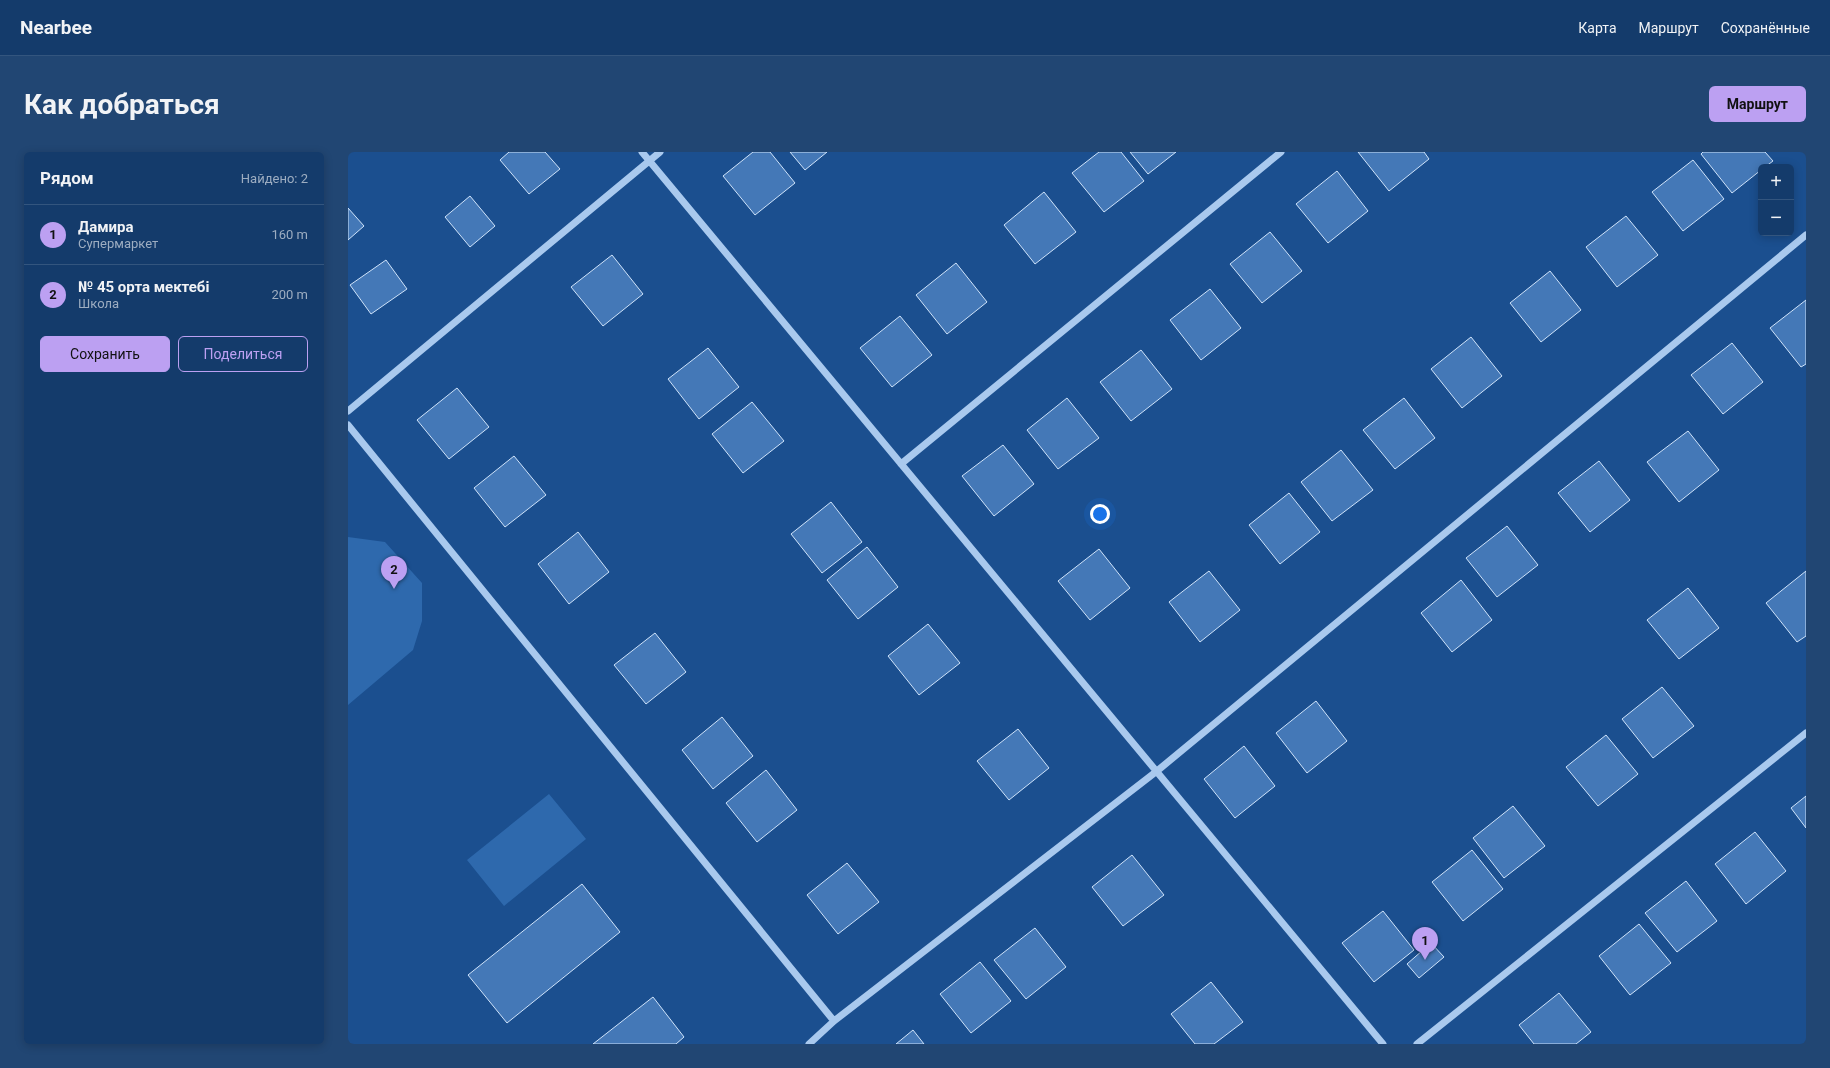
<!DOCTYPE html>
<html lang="ru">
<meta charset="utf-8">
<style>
:root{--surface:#143b6b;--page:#214673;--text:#f1f3f6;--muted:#9dadc1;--line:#33557e;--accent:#bca0f2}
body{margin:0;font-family:Roboto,sans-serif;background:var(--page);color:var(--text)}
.controls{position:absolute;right:12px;top:12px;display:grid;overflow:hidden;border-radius:6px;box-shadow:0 2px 10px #0003}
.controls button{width:36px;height:36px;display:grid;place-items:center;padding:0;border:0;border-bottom:1px solid var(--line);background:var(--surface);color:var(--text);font:20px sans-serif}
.you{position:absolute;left:752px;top:362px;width:14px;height:14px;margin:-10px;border:3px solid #fff;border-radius:50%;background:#1a73e8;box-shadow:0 0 0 6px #1a73e833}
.badge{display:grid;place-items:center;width:26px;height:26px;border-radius:50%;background:var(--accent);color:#111;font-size:13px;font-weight:700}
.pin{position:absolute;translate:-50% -33px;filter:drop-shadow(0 1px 2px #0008)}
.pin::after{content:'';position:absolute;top:21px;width:14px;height:12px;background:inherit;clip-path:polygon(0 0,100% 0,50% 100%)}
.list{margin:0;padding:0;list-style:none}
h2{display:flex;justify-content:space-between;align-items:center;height:52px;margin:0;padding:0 16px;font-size:17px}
h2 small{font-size:13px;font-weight:400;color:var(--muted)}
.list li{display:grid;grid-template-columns:26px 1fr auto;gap:12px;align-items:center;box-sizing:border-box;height:60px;padding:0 16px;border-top:1px solid var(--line)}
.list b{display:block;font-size:15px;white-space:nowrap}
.list p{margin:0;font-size:13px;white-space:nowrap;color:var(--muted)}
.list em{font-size:13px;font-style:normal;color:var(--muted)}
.actions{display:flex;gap:8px;padding:12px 16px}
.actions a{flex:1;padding:9px 0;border:1px solid var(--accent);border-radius:6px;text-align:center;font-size:14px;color:var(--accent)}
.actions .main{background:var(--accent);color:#111}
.map{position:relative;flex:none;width:1458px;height:892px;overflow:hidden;border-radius:6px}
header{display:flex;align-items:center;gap:24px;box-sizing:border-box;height:56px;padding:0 20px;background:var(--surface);border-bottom:1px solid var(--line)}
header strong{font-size:19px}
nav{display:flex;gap:22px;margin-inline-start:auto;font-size:14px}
.intro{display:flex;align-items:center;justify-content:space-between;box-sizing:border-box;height:96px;padding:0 24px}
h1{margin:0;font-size:28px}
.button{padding:10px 18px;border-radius:6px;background:var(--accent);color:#111;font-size:14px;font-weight:700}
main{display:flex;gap:24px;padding:0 24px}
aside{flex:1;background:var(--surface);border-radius:6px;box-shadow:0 2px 10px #0003}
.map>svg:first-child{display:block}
.green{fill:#2e69ad}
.building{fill:#4478b7;stroke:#cfe3fa}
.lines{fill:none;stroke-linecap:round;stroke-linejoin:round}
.minor{stroke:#a9c9ee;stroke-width:7}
</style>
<header>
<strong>Nearbee</strong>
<nav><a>Карта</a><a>Маршрут</a><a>Сохранённые</a></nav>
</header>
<div class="intro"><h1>Как добраться</h1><a class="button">Маршрут</a></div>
<main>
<aside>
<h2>Рядом<small>Найдено: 2</small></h2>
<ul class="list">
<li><span class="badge">1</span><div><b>Дамира</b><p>Супермаркет</p></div><em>160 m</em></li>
<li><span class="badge">2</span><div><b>№ 45 орта мектебі</b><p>Школа</p></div><em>200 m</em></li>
</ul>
<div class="actions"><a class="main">Сохранить</a><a>Поделиться</a></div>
</aside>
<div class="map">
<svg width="1458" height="892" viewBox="0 0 1458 892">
<rect width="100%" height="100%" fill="#1b4f8f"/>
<path class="green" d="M 0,385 L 37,390 L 74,431 L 74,469 L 65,498 L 0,553 Z
M 201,642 L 238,687 L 156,754 L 119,708 Z"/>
<path class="building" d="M 161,0 L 197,0 L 212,17 L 181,42 L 152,8 Z
M 405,0 L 422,0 L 447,31 L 407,63 L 375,24 Z
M 442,0 L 479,0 L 457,18 Z
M 751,0 L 773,0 L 796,29 L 756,60 L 724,21 Z
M 782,0 L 828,0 L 800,22 Z
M 1010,0 L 1076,0 L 1081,7 L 1041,39 Z
M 1355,0 L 1417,0 L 1425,9 L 1417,15 L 1413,15 L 1413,18 L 1384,41 L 1353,2 Z
M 1345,8 L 1376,47 L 1335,79 L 1304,40 Z
M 989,19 L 1020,59 L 980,91 L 948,52 Z
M 696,40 L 728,80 L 687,112 L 656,73 Z
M 122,44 L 147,74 L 122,95 L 97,65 Z
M 0,56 L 16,74 L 0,88 Z
M 1278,64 L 1310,103 L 1269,135 L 1238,95 Z
M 922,80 L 954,119 L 914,151 L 882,112 Z
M 264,103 L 295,142 L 255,174 L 223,135 Z
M 38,108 L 59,137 L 23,162 L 2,133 Z
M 608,111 L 639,150 L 599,182 L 568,143 Z
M 1202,119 L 1233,158 L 1193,190 L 1162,151 Z
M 862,137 L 893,176 L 853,208 L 822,168 Z
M 1458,148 L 1458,212 L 1453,215 L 1422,176 Z
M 552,164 L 584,203 L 544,235 L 512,196 Z
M 1123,185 L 1154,224 L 1114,256 L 1083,217 Z
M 1384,191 L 1415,230 L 1375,262 L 1343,223 Z
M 360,196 L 391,235 L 351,267 L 320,227 Z
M 793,198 L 824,237 L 783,269 L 752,230 Z
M 109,236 L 141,275 L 101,307 L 69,268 Z
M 719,246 L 751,286 L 710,317 L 679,278 Z
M 1056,246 L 1087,286 L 1047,317 L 1015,278 Z
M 404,250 L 436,289 L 395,321 L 364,282 Z
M 1340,279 L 1371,318 L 1331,350 L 1299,310 Z
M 655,293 L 686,332 L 646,364 L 614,324 Z
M 993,298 L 1025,338 L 984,369 L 953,330 Z
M 166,304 L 198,343 L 157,375 L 126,336 Z
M 1251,309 L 1282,348 L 1242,380 L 1210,341 Z
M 941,341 L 972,380 L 932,412 L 901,373 Z
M 483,350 L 514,390 L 474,421 L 443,382 Z
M 1159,374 L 1190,413 L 1149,445 L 1118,406 Z
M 230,380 L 261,420 L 221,452 L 190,412 Z
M 519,395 L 550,435 L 510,467 L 479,428 Z
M 751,397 L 782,436 L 742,468 L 710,429 Z
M 861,419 L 892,458 L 852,490 L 821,450 Z
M 1458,419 L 1458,484 L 1449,490 L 1418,451 Z
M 1113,428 L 1144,468 L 1104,500 L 1073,461 Z
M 1340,436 L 1371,476 L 1331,507 L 1299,468 Z
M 580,472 L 612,511 L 571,543 L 540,504 Z
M 307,481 L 338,520 L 298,552 L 266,513 Z
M 1314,535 L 1346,574 L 1305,606 L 1274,567 Z
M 968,549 L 999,589 L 959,621 L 928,581 Z
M 374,565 L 405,604 L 365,637 L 334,598 Z
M 670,577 L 701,616 L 661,648 L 629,609 Z
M 1258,583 L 1290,622 L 1250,654 L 1218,615 Z
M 896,594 L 927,634 L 887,666 L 856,627 Z
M 418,618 L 449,658 L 409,690 L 378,651 Z
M 1458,644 L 1458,676 L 1443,656 Z
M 1165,654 L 1197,694 L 1156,726 L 1125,686 Z
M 1407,680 L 1438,719 L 1398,752 L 1367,712 Z
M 1124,698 L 1155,737 L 1115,769 L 1084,730 Z
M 784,703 L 816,743 L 775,774 L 744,735 Z
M 499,711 L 531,750 L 490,782 L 459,743 Z
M 1338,729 L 1369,769 L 1329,800 L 1297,761 Z
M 234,732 L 272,780 L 159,871 L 120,823 Z
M 1035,759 L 1066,798 L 1026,830 L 994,791 Z
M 1291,772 L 1323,811 L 1282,843 L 1251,804 Z
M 687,776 L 718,815 L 678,847 L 646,808 Z
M 1083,791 L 1096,805 L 1071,826 L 1059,812 Z
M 632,810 L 663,849 L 623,881 L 592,842 Z
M 863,830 L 895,870 L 866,892 L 847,892 L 823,862 Z
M 1211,841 L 1243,880 L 1228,892 L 1186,892 L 1171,873 Z
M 305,845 L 336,885 L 328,892 L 245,892 Z
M 565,878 L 576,892 L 548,892 Z"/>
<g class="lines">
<path class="minor" d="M 294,0 L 1035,892
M 0,259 L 312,0
M 0,273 L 486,869
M 553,312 L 933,0
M 461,892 L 486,869 L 809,619 L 1458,83
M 1069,892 L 1458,581"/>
</g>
</svg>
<div class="controls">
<button>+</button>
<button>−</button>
</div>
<div class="you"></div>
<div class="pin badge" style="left:1077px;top:808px">1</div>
<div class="pin badge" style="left:46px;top:437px">2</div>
</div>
</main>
